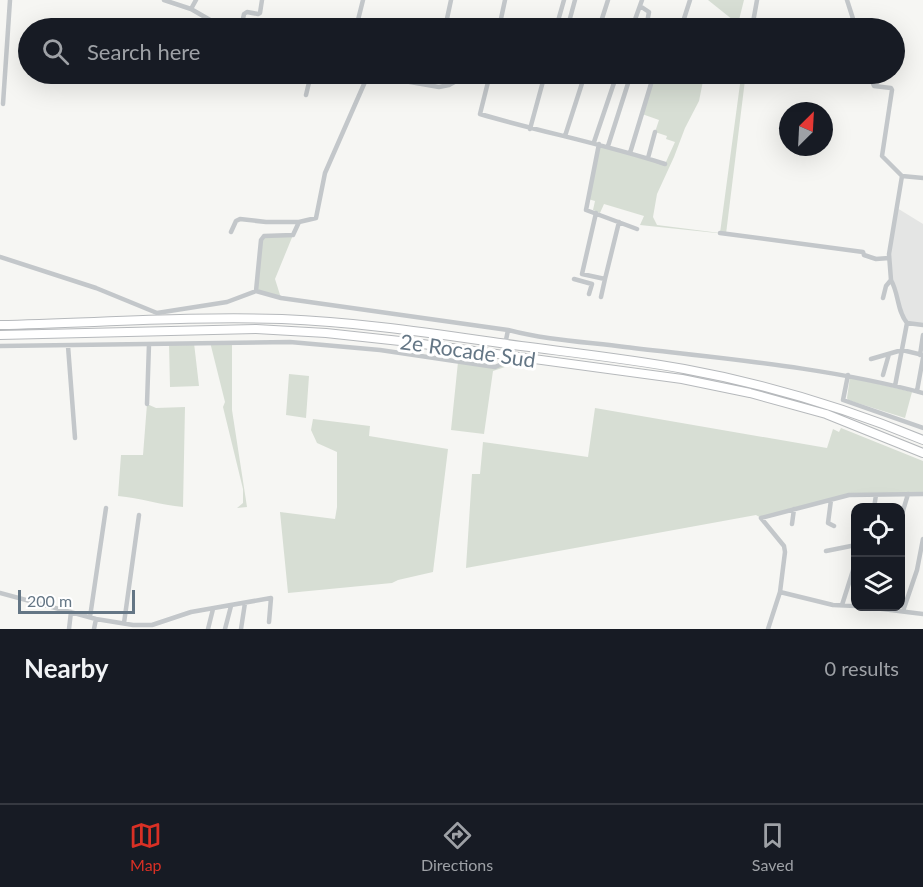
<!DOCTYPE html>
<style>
:root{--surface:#171b24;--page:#242831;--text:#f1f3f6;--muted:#9ea1a6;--line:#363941;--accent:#d93025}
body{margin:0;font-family:Lato,sans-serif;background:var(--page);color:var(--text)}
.controls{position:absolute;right:18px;bottom:18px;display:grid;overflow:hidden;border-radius:12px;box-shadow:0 6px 24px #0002}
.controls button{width:54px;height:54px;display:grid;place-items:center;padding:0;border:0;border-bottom:2px solid var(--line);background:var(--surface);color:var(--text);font:30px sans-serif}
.compass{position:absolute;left:779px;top:102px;width:54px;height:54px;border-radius:50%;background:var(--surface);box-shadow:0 6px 24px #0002;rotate:24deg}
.scale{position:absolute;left:18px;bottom:15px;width:117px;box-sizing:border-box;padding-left:6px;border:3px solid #647685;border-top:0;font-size:16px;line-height:21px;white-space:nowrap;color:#647685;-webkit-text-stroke:4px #fff;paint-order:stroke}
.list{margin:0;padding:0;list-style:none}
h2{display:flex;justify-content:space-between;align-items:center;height:78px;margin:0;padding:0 24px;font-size:26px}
h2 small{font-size:20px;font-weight:400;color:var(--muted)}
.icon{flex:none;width:33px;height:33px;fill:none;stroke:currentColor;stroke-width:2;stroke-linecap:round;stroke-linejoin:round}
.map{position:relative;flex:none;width:923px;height:629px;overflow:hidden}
.search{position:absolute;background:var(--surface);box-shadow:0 6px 24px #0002;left:18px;right:18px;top:18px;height:66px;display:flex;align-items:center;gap:15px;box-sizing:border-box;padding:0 21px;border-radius:33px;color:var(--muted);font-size:22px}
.sheet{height:174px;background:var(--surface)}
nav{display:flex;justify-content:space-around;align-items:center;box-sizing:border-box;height:84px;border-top:2px solid var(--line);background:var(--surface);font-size:16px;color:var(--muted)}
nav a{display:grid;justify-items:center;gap:3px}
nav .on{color:var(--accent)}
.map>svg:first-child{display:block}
.built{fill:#e4e5e4}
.green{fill:#d7ded4;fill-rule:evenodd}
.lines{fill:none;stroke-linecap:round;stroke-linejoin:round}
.motorway-casing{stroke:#b6b9bc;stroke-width:10}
.minor{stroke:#c3c7ca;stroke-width:4.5}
.motorway{stroke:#fff;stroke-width:8}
.labels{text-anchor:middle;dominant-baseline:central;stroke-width:6;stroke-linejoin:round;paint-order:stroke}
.street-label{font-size:21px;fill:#647685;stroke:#fff}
</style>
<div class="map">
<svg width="923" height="629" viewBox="0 0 923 629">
<rect width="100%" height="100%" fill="#f6f6f3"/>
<path class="built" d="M 897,208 L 923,224 L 923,325 L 907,323 L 891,280 L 889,263 Z"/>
<path class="green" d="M 708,0 L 744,0 L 738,24 Z
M 654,74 L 688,74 L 688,77 L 693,78 L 700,74 L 705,76 L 745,80 L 726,234 L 640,225 L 644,216 L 604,204 L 600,213 L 593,210 L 595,201 L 588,199 L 599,144 L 665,164 L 675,142 L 666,139 L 667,136 L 655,132 L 659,120 L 642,114 ZM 703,81 L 740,84 L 720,233 L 657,225 L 653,217 L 657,194 L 674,157 L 685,128 L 699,101 Z
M 293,235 L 275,279 L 281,298 L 256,291 L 261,240 L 264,236 Z
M 210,342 L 232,342 L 232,410 L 247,507 L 237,508 L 243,503 L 243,489 L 223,407 L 225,402 Z
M 169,343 L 194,343 L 199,386 L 170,387 Z
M 458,362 L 495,367 L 502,364 L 505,367 L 493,371 L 484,434 L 451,430 Z
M 289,374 L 309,376 L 306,418 L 286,415 Z
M 850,377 L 912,392 L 905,418 L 848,400 L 847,398 Z
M 147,404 L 156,408 L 185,407 L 183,507 C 161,505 140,498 118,496 L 121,455 L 143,455 Z
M 595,408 L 827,448 L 833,429 L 839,432 L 841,428 L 923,461 L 923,494 L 848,495 L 761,518 L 756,515 L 466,568 L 472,474 L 480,474 L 483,442 L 588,457 Z
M 313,419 L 370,426 L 369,436 L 448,449 L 433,572 L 398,580 L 392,583 L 288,593 L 280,512 L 335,519 L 337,507 L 337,452 L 317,443 L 311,430 Z"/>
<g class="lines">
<defs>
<path id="motorway" d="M 0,325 C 94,323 189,316 282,319 C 362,322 442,335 521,346 C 575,353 630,359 684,369 C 766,384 846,408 923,440
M 0,335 L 256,329 L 326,333 L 400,341 L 682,379 L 750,393 L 826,414 L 923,453"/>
</defs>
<use href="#motorway" class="motorway-casing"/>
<path class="minor" d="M 164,0 L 191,9 L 224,28
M 847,0 L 856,28
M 640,6 L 649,12 L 646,28
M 191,9 L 196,0
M 569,22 L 575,0
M 241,28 L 244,14 L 247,12 L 258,14 L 260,13 L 262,0
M 356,28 L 363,0
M 445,28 L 451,0
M 499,28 L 505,0
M 556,28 L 564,0
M 599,28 L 608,0
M 632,28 L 642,0
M 681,28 L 690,0
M 752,28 L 757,0
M 364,74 L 439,87 L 449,85 L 469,74
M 490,74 L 480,114 C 541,132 604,144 665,164
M 701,74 L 705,76
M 869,74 L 874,86 L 891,88 L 892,90 L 882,156 L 902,176
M 286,75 L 286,74
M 430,85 L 433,74
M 306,95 L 311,74
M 3,104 L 10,0
M 530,129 L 545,74
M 565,136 L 585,74
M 594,142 L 617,74
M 599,144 L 586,210 L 637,229
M 608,146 L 631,74
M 630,153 L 654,74
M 648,158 L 655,132
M 596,213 L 582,274 L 605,279 L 619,222
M 231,232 L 236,221 L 240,219 L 266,222 L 299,222
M 720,233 L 863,252 L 864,255 L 876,259 L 889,258
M 0,257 L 96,288 L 157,313 L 227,302 L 256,291 L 261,240 L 264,236 L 293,235 L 299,222 L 316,218 L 325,173 L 368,75
M 574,279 L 592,284 L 589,294
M 891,280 C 899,294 897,311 907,323 L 923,325
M 256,291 L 281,298 L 508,330 C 546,340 586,342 625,347 C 725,359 826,367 923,393
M 601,297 L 605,279
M 883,298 L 886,286 L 891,280 L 889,254 L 902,176 L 923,178
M 506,340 L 508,330
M 0,346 L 290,342 L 380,350 L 495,367 L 502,364 L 503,360
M 68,346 L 75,438
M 920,355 L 923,335
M 871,359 L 902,350 L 923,355
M 848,375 L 843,400 L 923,428
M 883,375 L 889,354
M 895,386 L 907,323
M 917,391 L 923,358
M 147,404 L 149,344
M 831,500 L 828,523 L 834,526
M 874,508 L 876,495
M 900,521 L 908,494
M 792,524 L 794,509
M 826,551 L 856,545
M 780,592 L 833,605 L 856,606
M 0,593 L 96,619 L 133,625 L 152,625 L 191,612 L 271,598 L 269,622
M 842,605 L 856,561
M 858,606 L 923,614
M 903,611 L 917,570 L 923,539
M 90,617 L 106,508
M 124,623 L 139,515
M 69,629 L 71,612
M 94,629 L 96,619
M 208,629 L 213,609
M 225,629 L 231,606
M 241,629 L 245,603
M 768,629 L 780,592 L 785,552 L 784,546 L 761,518 L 849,495 L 923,494"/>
<use href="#motorway" class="motorway"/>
</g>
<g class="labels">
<g class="street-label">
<text transform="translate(468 350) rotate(8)">2e Rocade Sud</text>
</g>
</g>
</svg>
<div class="controls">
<button><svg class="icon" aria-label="locate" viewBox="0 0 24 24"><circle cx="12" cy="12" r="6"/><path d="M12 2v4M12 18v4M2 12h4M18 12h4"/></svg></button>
<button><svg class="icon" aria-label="layers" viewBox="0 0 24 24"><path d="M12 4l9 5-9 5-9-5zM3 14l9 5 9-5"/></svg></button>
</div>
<svg class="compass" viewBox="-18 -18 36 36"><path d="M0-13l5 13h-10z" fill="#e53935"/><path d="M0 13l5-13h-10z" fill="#9ea1a6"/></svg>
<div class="scale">200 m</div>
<div class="search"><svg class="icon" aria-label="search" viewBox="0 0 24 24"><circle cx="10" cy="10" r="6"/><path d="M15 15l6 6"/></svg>Search here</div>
</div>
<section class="sheet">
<h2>Nearby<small>0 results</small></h2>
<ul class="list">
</ul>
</section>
<nav>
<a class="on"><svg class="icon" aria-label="map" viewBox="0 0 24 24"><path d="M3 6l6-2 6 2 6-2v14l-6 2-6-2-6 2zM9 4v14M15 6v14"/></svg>Map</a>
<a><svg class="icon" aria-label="directions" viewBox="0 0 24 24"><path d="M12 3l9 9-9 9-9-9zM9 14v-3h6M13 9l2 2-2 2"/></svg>Directions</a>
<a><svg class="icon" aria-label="saved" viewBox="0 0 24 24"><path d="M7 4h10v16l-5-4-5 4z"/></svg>Saved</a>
</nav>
